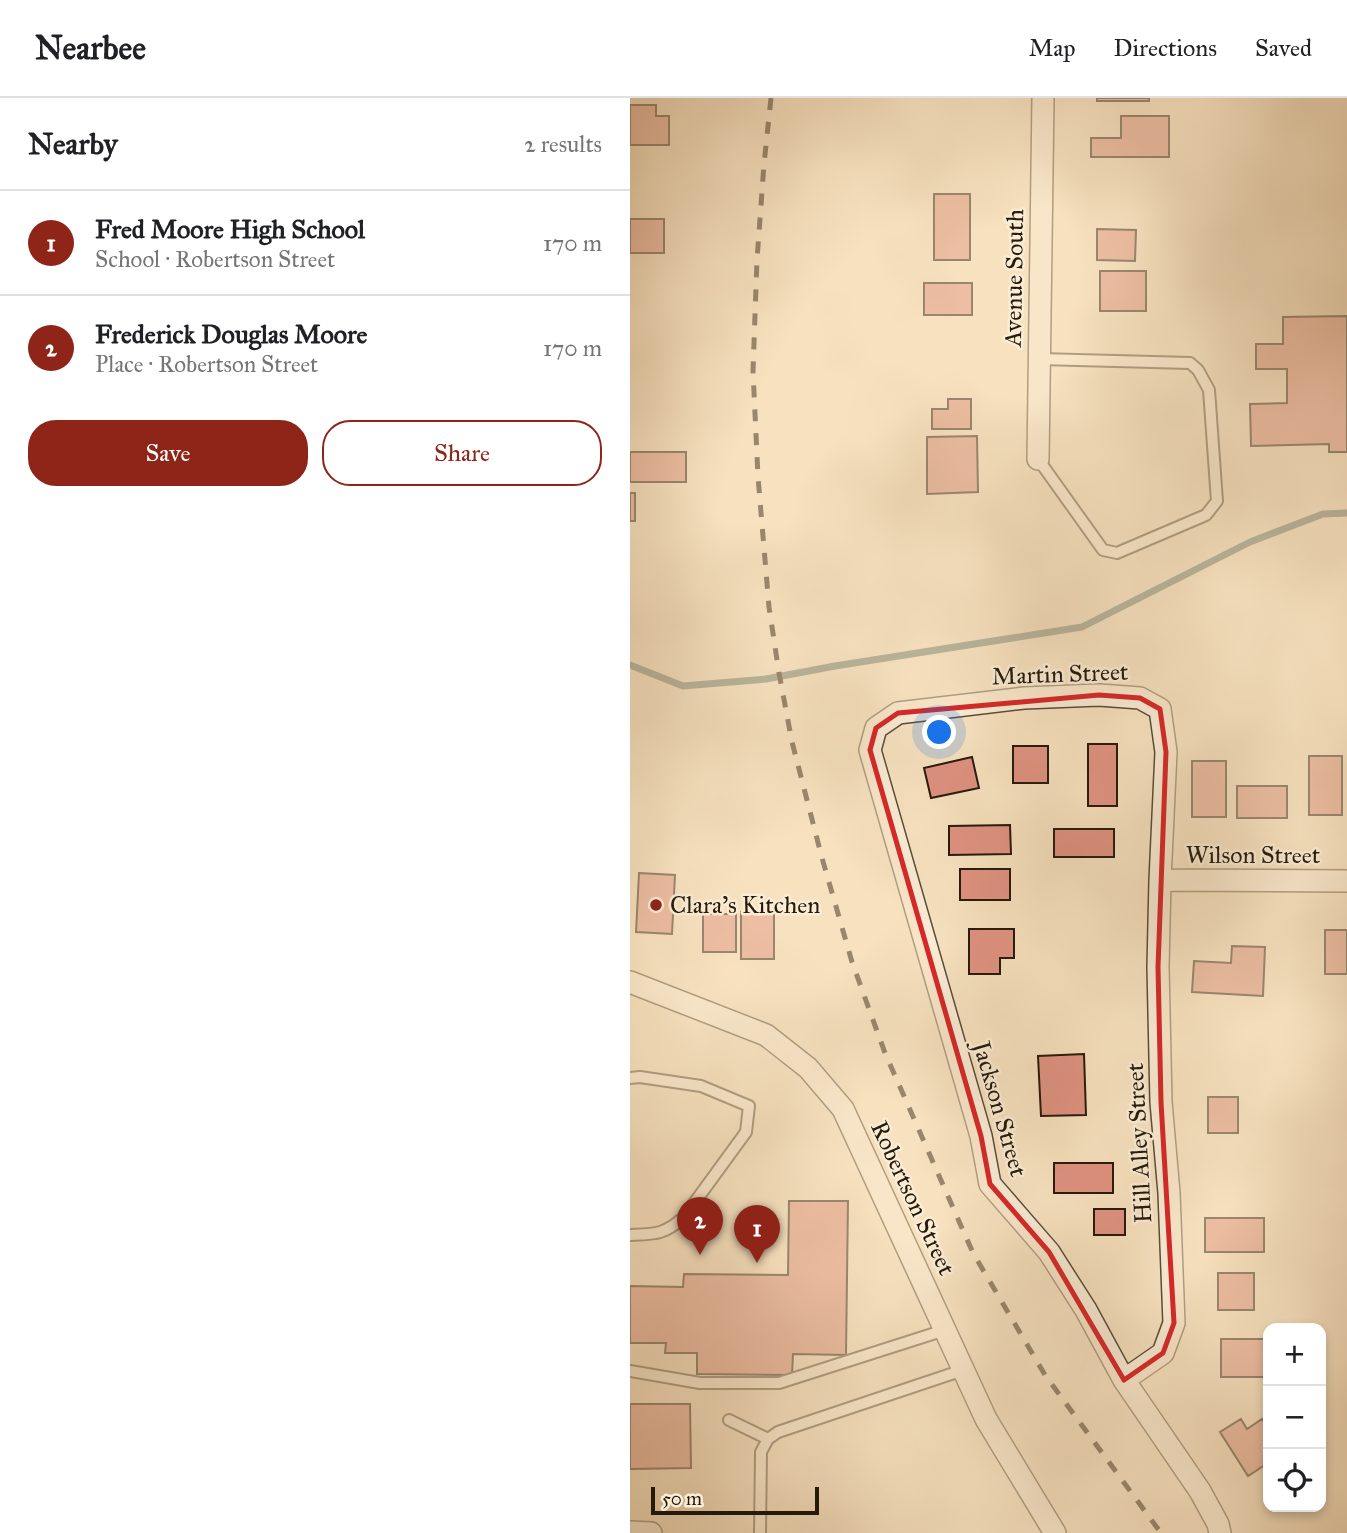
<!DOCTYPE html>
<meta charset="utf-8">
<style>
:root{--surface:#fff;--page:#f2f2f2;--text:#202124;--muted:#757577;--line:#e0e0e0;--accent:#8f2418}
body{margin:0;font-family:"IM FELL Great Primer",serif;background:var(--page);color:var(--text)}
.controls{position:absolute;right:21px;bottom:21px;display:grid;overflow:hidden;border-radius:14px;box-shadow:0 4px 10px #0003}
.controls button{width:63px;height:63px;display:grid;place-items:center;padding:0;border:0;border-bottom:2px solid var(--line);background:var(--surface);color:var(--text);font:35px sans-serif}
.scale{position:absolute;left:21px;bottom:18px;width:168px;box-sizing:border-box;padding-left:7px;border:4px solid #261a0a;border-top:0;font-size:19px;line-height:24px;white-space:nowrap;color:#261a0a;-webkit-text-stroke:5px #faecd5;paint-order:stroke}
.you{position:absolute;left:310px;top:635px;width:24px;height:24px;margin:-18px;border:5px solid #fff;border-radius:50%;background:#1a73e8;box-shadow:0 0 0 10px #1a73e833}
.badge{display:grid;place-items:center;width:46px;height:46px;border-radius:50%;background:var(--accent);color:#fff;font-size:23px;font-weight:700}
.pin{position:absolute;translate:-50% -58px;filter:drop-shadow(0 2px 4px #0008)}
.pin::after{content:'';position:absolute;top:37px;width:24px;height:21px;background:inherit;clip-path:polygon(0 0,100% 0,50% 100%)}
.list{margin:0;padding:0;list-style:none}
h2{display:flex;justify-content:space-between;align-items:center;height:91px;margin:0;padding:0 28px;font-size:30px}
h2 small{font-size:23px;font-weight:400;color:var(--muted)}
.list li{display:grid;grid-template-columns:46px 1fr auto;gap:21px;align-items:center;box-sizing:border-box;height:105px;padding:0 28px;border-top:2px solid var(--line)}
.list b{display:block;font-size:26px;white-space:nowrap}
.list p{margin:0;font-size:23px;white-space:nowrap;color:var(--muted)}
.list em{font-size:23px;font-style:normal;color:var(--muted)}
.actions{display:flex;gap:14px;padding:21px 28px}
.actions a{flex:1;padding:16px 0;border:2px solid var(--accent);border-radius:28px;text-align:center;font-size:24px;color:var(--accent)}
.actions .main{background:var(--accent);color:#fff}
.icon{flex:none;width:38px;height:38px;fill:none;stroke:currentColor;stroke-width:2;stroke-linecap:round;stroke-linejoin:round}
.map{position:relative;flex:none;width:717px;height:1435px;overflow:hidden}
header{display:flex;align-items:center;gap:42px;box-sizing:border-box;height:98px;padding:0 35px;background:var(--surface);border-bottom:2px solid var(--line)}
header strong{font-size:33px}
nav{display:flex;gap:38px;margin-inline-start:auto;font-size:24px}
main{display:flex}
aside{flex:1;background:var(--surface)}
.map>svg:first-child{display:block}
.lines{fill:none;stroke-linecap:round;stroke-linejoin:round}
.stream{stroke:#6d7c6f;stroke-width:7}
.building{fill:#df9281;stroke:#261a0a;stroke-width:2}
.lane-casing{stroke:#5a4c37;stroke-width:14}
.street-casing{stroke:#5a4c37;stroke-width:24}
.lane{stroke:#faecd5;stroke-width:10}
.street{stroke:#faecd5;stroke-width:21}
.rail{stroke:#261a0a;stroke-width:5;stroke-dasharray:12 12;stroke-linecap:butt}
.marked{fill:none;stroke:#d62828;stroke-width:5;stroke-linejoin:round}
.poi-dot{fill:#8f2418;stroke:#faecd5;stroke-width:2.5}
.labels{text-anchor:middle;dominant-baseline:central;stroke-width:5;stroke-linejoin:round;paint-order:stroke}
.street-label{font-size:24px;fill:#261a0a;stroke:#faecd5}
.poi-label{font-size:24px;fill:#261a0a;stroke:#faecd5;text-anchor:start}
</style>
<header>
<strong>Nearbee</strong>
<nav><a>Map</a><a>Directions</a><a>Saved</a></nav>
</header>
<main>
<aside>
<h2>Nearby<small>2 results</small></h2>
<ul class="list">
<li><span class="badge">1</span><div><b>Fred Moore High School</b><p>School · Robertson Street</p></div><em>170 m</em></li>
<li><span class="badge">2</span><div><b>Frederick Douglas Moore</b><p>Place · Robertson Street</p></div><em>170 m</em></li>
</ul>
<div class="actions"><a class="main">Save</a><a>Share</a></div>
</aside>
<div class="map">
<svg width="717" height="1435" viewBox="0 0 717 1435">
<rect width="100%" height="100%" fill="#f7e1bf"/>
<filter id="stains"><feTurbulence type="fractalNoise" baseFrequency=".00286" numOctaves="4"/><feColorMatrix values="0 0 0 0 .2 0 0 0 0 .09 0 0 0 0 .02 0 0 0 .5 -.17"/></filter>
<radialGradient id="worn" r=".72"><stop offset=".6" stop-color="#630" stop-opacity="0"/><stop offset="1" stop-color="#630" stop-opacity=".3"/></radialGradient>
<g class="lines">
<path class="stream" d="M 0,567 L 53,588 L 136,581 L 205,568 L 452,529 L 620,444 L 693,416 L 717,415"/>
</g>
<path class="building" d="M 467,0 L 519,0 L 519,3 L 467,3 Z
M 0,7 L 26,7 L 26,18 L 39,18 L 39,47 L 0,47 Z
M 491,18 L 539,18 L 539,59 L 461,59 L 461,40 L 491,40 Z
M 304,96 L 340,96 L 340,162 L 304,162 Z
M 0,121 L 34,121 L 34,155 L 0,155 Z
M 467,131 L 506,132 L 505,163 L 467,162 Z
M 470,173 L 516,173 L 516,213 L 470,213 Z
M 294,185 L 342,185 L 342,217 L 294,217 Z
M 717,218 L 717,354 L 699,354 L 699,346 L 621,348 L 620,306 L 657,305 L 657,271 L 626,271 L 626,246 L 653,246 L 653,219 Z
M 318,301 L 341,301 L 341,331 L 302,331 L 302,311 L 318,311 Z
M 347,338 L 348,394 L 297,396 L 297,339 Z
M 0,354 L 56,354 L 56,384 L 0,384 Z
M 0,395 L 5,395 L 5,423 L 0,423 Z
M 458,646 L 487,646 L 487,708 L 458,708 Z
M 383,648 L 418,648 L 418,685 L 383,685 Z
M 679,658 L 712,658 L 712,717 L 679,717 Z
M 342,659 L 349,690 L 301,700 L 294,670 Z
M 562,663 L 596,663 L 596,719 L 562,719 Z
M 607,688 L 657,688 L 657,720 L 607,720 Z
M 380,727 L 381,756 L 319,757 L 319,728 Z
M 424,731 L 484,731 L 484,759 L 424,759 Z
M 330,771 L 380,771 L 380,802 L 330,802 Z
M 9,775 L 45,777 L 42,836 L 6,834 Z
M 111,814 L 144,814 L 144,861 L 111,861 Z
M 73,816 L 106,816 L 106,854 L 73,854 Z
M 339,831 L 384,831 L 384,860 L 370,860 L 370,876 L 339,876 Z
M 695,832 L 717,832 L 717,876 L 695,876 Z
M 602,848 L 635,849 L 633,898 L 562,894 L 564,863 L 601,865 Z
M 454,956 L 456,1017 L 411,1018 L 408,958 Z
M 578,999 L 608,999 L 608,1035 L 578,1035 Z
M 424,1065 L 483,1065 L 483,1095 L 424,1095 Z
M 159,1103 L 218,1103 L 216,1257 L 163,1256 L 162,1277 L 67,1276 L 67,1255 L 35,1255 L 36,1245 L 0,1245 L 0,1188 L 53,1189 L 54,1176 L 158,1177 Z
M 464,1111 L 495,1111 L 495,1137 L 464,1137 Z
M 575,1120 L 634,1120 L 634,1154 L 575,1154 Z
M 588,1175 L 624,1175 L 624,1212 L 588,1212 Z
M 591,1241 L 638,1241 L 638,1279 L 591,1279 Z
M 0,1306 L 60,1306 L 61,1370 L 0,1371 Z
M 611,1321 L 617,1331 L 632,1321 L 638,1330 L 638,1365 L 618,1378 L 590,1334 Z"/>
<g class="lines">
<defs>
<path id="lane" d="M 408,361 L 473,452 L 487,455 L 576,417 L 587,403 L 579,292 L 568,272 L 560,265 L 410,261
M 0,980 L 10,979 L 71,988 L 119,1008 L 116,1034 L 54,1119 C 34,1137 25,1136 0,1137
M 0,1273 L 70,1285 L 149,1285 L 315,1232
M 99,1322 L 138,1341
M 130,1435 L 131,1354 L 138,1341 L 148,1334 L 333,1272"/>
<path id="street" d="M 408,361 L 413,0
M 530,782 L 717,783
M 0,884 L 136,937 L 178,970 L 213,1011 L 356,1321 L 425,1435
M 494,1282 L 533,1255 L 544,1225 L 539,1095 L 531,1004 L 528,869 L 530,782 L 536,654 L 530,611 L 510,600 L 469,597 L 394,600 L 268,615 L 246,630 L 240,652 L 351,1038 L 360,1086 L 419,1154 L 456,1212 L 494,1282 L 570,1393 L 588,1426 L 590,1435
M 0,1434 L 21,1435"/>
</defs>
<use href="#lane" class="lane-casing"/>
<use href="#street" class="street-casing"/>
<use href="#lane" class="lane"/>
<use href="#street" class="street"/>
<path class="rail" d="M 141,0 L 134,66 L 127,162 L 123,273 L 128,379 L 139,509 L 149,575 L 162,644 L 192,760 L 222,864 L 255,955 L 343,1155 L 415,1277 L 531,1435"/>
</g>
<path d="M0 0H717V1435H0ZM 469,597 L 510,600 L 530,611 L 536,654 L 528,869 L 531,1004 L 544,1225 L 533,1255 L 494,1282 L 419,1154 L 360,1086 L 351,1038 L 240,652 L 246,630 L 268,615 Z" fill="#f7e1bf" fill-opacity=".55" fill-rule="evenodd"/>
<path class="marked" d="M 469,597 L 510,600 L 530,611 L 536,654 L 528,869 L 531,1004 L 544,1225 L 533,1255 L 494,1282 L 419,1154 L 360,1086 L 351,1038 L 240,652 L 246,630 L 268,615 Z"/>
<circle class="poi-dot" cx="26" cy="807" r="7"/>
<g class="labels">
<g class="street-label">
<text transform="translate(384 180) rotate(-89)">Avenue South</text>
<text transform="translate(430 576) rotate(-2)">Martin Street</text>
<text x="623" y="757">Wilson Street</text>
<text transform="translate(370 1011) rotate(74)">Jackson Street</text>
<text transform="translate(509 1045) rotate(-93)">Hill Alley Street</text>
<text transform="translate(283 1100) rotate(65)">Robertson Street</text>
</g>
<g class="poi-label">
<text x="40" y="807">Clara's Kitchen</text>
</g>
</g>
<rect width="100%" height="100%" filter="url(#stains)"/>
<rect width="100%" height="100%" fill="url(#worn)"/>
</svg>
<div class="controls">
<button>+</button>
<button>−</button>
<button><svg class="icon" aria-label="locate" viewBox="0 0 24 24"><circle cx="12" cy="12" r="6"/><path d="M12 2v4M12 18v4M2 12h4M18 12h4"/></svg></button>
</div>
<div class="scale">50 m</div>
<div class="you"></div>
<div class="pin badge" style="left:127px;top:1165px">1</div>
<div class="pin badge" style="left:70px;top:1157px">2</div>
</div>
</main>
